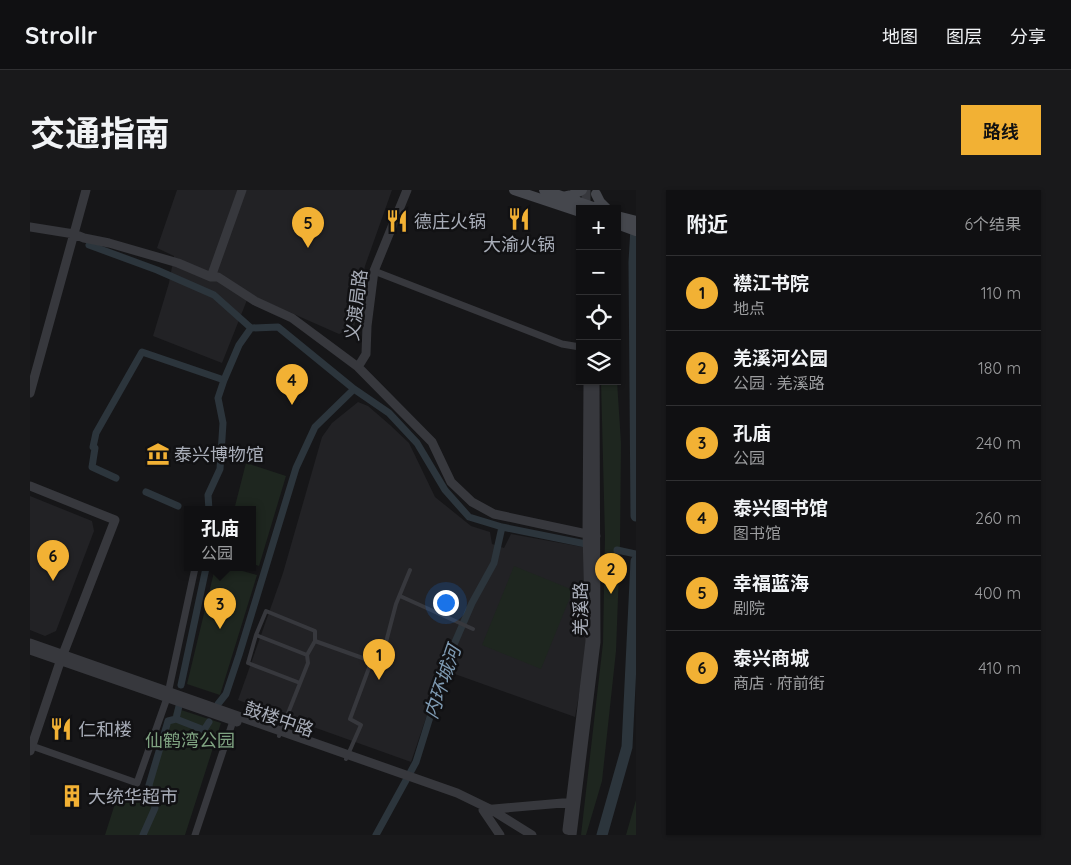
<!DOCTYPE html>
<html lang="zh">
<meta charset="utf-8">
<style>
:root{--surface:#101012;--page:#19191b;--text:#f1f3f6;--muted:#9c9d9f;--line:#303032;--accent:#f2b134}
body{margin:0;font-family:Quicksand,"Noto Sans SC",sans-serif;background:var(--page);color:var(--text)}
.controls{position:absolute;right:15px;top:15px;display:grid;overflow:hidden;border-radius:0px;box-shadow:0 1px 4px #0004}
.controls button{width:45px;height:45px;display:grid;place-items:center;padding:0;border:0;border-bottom:1px solid var(--line);background:var(--surface);color:var(--text);font:25px sans-serif}
.you{position:absolute;left:415px;top:412px;width:18px;height:18px;margin:-12px;border:4px solid #fff;border-radius:50%;background:#1a73e8;box-shadow:0 0 0 8px #1a73e833}
.badge{display:grid;place-items:center;width:32px;height:32px;border-radius:50%;background:var(--accent);color:#111;font-size:16px;font-weight:700}
.pin{position:absolute;translate:-50% -41px;filter:drop-shadow(0 1px 2px #0008)}
.pin::after{content:'';position:absolute;top:26px;width:18px;height:15px;background:inherit;clip-path:polygon(0 0,100% 0,50% 100%)}
.popup{position:absolute;left:154px;top:316px;width:72px;height:65px;box-sizing:border-box;display:grid;place-content:center;border-radius:0px;background:var(--surface);filter:drop-shadow(0 1px 4px #0005);font-size:16px;white-space:nowrap;color:var(--muted)}
.popup b{font-size:19px;color:var(--text)}
.popup::after{content:'';position:absolute;left:50%;top:100%;margin-left:-10px;border:10px solid transparent;border-top-color:var(--surface)}
.list{margin:0;padding:0;list-style:none}
h2{display:flex;justify-content:space-between;align-items:center;height:65px;margin:0;padding:0 20px;font-size:21px}
h2 small{font-size:16px;font-weight:400;color:var(--muted)}
.list li{display:grid;grid-template-columns:32px 1fr auto;gap:15px;align-items:center;box-sizing:border-box;height:75px;padding:0 20px;border-top:1px solid var(--line)}
.list b{display:block;font-size:19px;white-space:nowrap}
.list p{margin:0;font-size:16px;white-space:nowrap;color:var(--muted)}
.list em{font-size:16px;font-style:normal;color:var(--muted)}
.icon{flex:none;width:28px;height:28px;fill:none;stroke:currentColor;stroke-width:2;stroke-linecap:round;stroke-linejoin:round}
.map{position:relative;flex:none;width:606px;height:645px;overflow:hidden;border-radius:0px}
header{display:flex;align-items:center;gap:30px;box-sizing:border-box;height:70px;padding:0 25px;background:var(--surface);border-bottom:1px solid var(--line)}
header strong{font-size:24px}
nav{display:flex;gap:28px;margin-inline-start:auto;font-size:18px}
.intro{display:flex;align-items:center;justify-content:space-between;box-sizing:border-box;height:120px;padding:0 30px}
h1{margin:0;font-size:35px}
.button{padding:12px 22px;border-radius:0px;background:var(--accent);color:#111;font-size:18px;font-weight:700}
main{display:flex;gap:30px;padding:0 30px}
aside{flex:1;background:var(--surface);border-radius:0px;box-shadow:0 1px 4px #0004}
.map>svg:first-child{display:block}
.built{fill:#222225}
.green{fill:#1e261f}
.lines{fill:none;stroke-linecap:round;stroke-linejoin:round}
.canal{stroke:#2c353c;stroke-width:7}
.river{stroke:#2c353c;stroke-width:11}
.service{stroke:#37383d;stroke-width:4}
.minor{stroke:#37383d;stroke-width:7}
.tertiary{stroke:#37383d;stroke-width:9}
.secondary{stroke:#45474d;stroke-width:10}
.labels{text-anchor:middle;dominant-baseline:central;stroke-width:5;stroke-linejoin:round;paint-order:stroke}
.poi-label{font-size:18px;fill:#a8adb8;stroke:#111113;text-anchor:start}
.street-label{font-size:18px;fill:#a8adb8;stroke:#111113}
.park-label{font-size:18px;fill:#7fa381;stroke:#111113}
.water-label{font-size:19px;font-style:italic;fill:#7f9bb3;stroke:#111113}
</style>
<header>
<strong>Strollr</strong>
<nav><a>地图</a><a>图层</a><a>分享</a></nav>
</header>
<div class="intro"><h1>交通指南</h1><a class="button">路线</a></div>
<main>
<div class="map">
<svg width="606" height="645" viewBox="0 0 606 645">
<rect width="100%" height="100%" fill="#161618"/>
<path class="built" d="M 147,0 L 362,0 L 335,76 L 324,138 L 309,144 L 223,106 L 217,110 L 192,173 L 123,146 L 139,93 L 144,66 L 127,58 Z
M 328,212 L 338,216 L 360,235 L 379,253 L 405,307 L 441,336 L 460,342 L 462,354 L 474,358 L 481,344 L 558,358 L 558,455 L 545,527 L 422,483 L 412,481 L 381,572 L 208,510 L 253,383 L 292,247 L 302,233 Z
M 0,306 L 62,331 L 64,341 L 26,441 L 15,446 L 0,440 Z"/>
<path class="green" d="M 571,191 L 587,191 L 591,253 L 590,354 L 586,461 L 572,591 L 556,645 L 551,645 L 573,453 L 575,347 Z
M 216,273 L 256,286 L 229,376 L 223,374 L 222,320 L 204,320 Z
M 484,376 L 543,400 L 511,479 L 452,455 Z
M 185,378 L 202,378 L 227,385 L 190,505 L 157,494 Z
M 145,518 L 191,533 L 155,645 L 75,645 L 89,601 L 117,608 Z
M 606,610 L 606,645 L 596,645 Z"/>
<g class="lines">
<path class="canal" d="M 59,55 L 127,80 L 184,105 L 221,138 L 248,137 L 324,199 L 359,223 L 387,253 L 415,300 L 439,327 L 472,337 L 556,354
M 86,288 L 62,277 L 65,258 L 63,257 L 66,243 L 112,162 L 194,190 L 209,155 L 221,138
M 116,302 L 148,316
M 179,320 L 178,305 L 190,279 L 193,233 L 188,208 L 194,190
M 587,360 L 606,364
M 151,495 L 176,378
M 188,514 L 196,504 L 209,465 L 266,278 L 285,237 L 324,199
M 146,529 L 149,516
M 113,645 L 125,618 L 119,595 L 138,531 L 146,529 L 174,540 L 179,532
M 346,645 L 386,572 L 419,466 L 442,413 L 464,373 L 472,337"/>
<path class="river" d="M 606,38 L 604,72 L 606,326
M 572,645 L 597,557 L 606,371"/>
<path class="service" d="M 370,406 L 443,439
M 226,445 L 218,473 L 270,493
M 285,451 L 277,465 L 226,445 L 236,421 L 285,441 L 285,451 L 341,471
M 249,546 L 278,473 L 277,465
M 316,569 L 331,535 L 320,529 L 346,459 L 356,452 L 366,414 L 380,380"/>
<path class="minor" d="M 344,81 L 532,154 L 550,157
M 2,556 L 107,593 L 137,508 L 165,378
M 165,645 L 203,531"/>
<path class="tertiary" d="M 556,19 L 556,0
M 0,37 L 44,44 L 54,48 L 79,53 L 148,73 L 181,87 L 188,87 L 225,111 L 262,128 L 328,177 L 402,252 L 421,292 L 442,312 L 464,324 L 566,346
M 181,87 L 212,0
M 328,177 L 336,164 L 337,136 L 344,81 L 377,0
M 0,203 L 56,0
M 0,296 L 85,330 L 30,472 L 0,561
M 0,453 L 427,603 L 460,619 L 502,645
M 0,460 L 207,532
M 537,640 L 560,451 L 557,344 L 558,191
M 470,645 L 453,620 L 544,612
M 542,645 L 566,452 L 565,191"/>
<path class="secondary" d="M 484,0 L 550,22
M 514,0 L 569,19
M 566,4 L 570,12 L 577,19
M 533,7 L 542,5 L 552,0
M 587,26 L 606,31
M 587,34 L 606,41"/>
</g>
<defs>
<symbol id="restaurant-bare" viewBox="-9 -9 18 18"><path d="M-5-6h1v4h1v-4h1v4h1v-4h1v5L-1.5 .5V6h-2V.5L-5-1ZM5-6V6H3V1.5H1.5Q1.5-4 5-6Z" fill="#f2b134" stroke="#111113" stroke-width="2.5" paint-order="stroke"/></symbol>
<symbol id="museum-bare" viewBox="-9 -9 18 18"><path d="M0-6L6-3V-2H-6V-3ZM-5-1h2V3h-2ZM-1-1h2V3h-2ZM3-1h2V3H3ZM-6 4H6V6H-6Z" fill="#f2b134" stroke="#111113" stroke-width="2.5" paint-order="stroke"/></symbol>
<symbol id="building-bare" viewBox="-9 -9 18 18"><path d="M-4-6H4V6H1V3H-1V6H-4ZM-2.5-4.3h1.7v1.8h-1.7ZM.8-4.3h1.7v1.8H.8ZM-2.5-1h1.7V.8h-1.7ZM.8-1h1.7V.8H.8Z" fill="#f2b134" stroke="#111113" stroke-width="2.5" paint-order="stroke"/></symbol>
</defs>
<g fill-rule="evenodd">
<use href="#restaurant-bare" x="473" y="13" width="32" height="32"/>
<use href="#restaurant-bare" x="351" y="15" width="32" height="32"/>
<use href="#museum-bare" x="112" y="248" width="32" height="32"/>
<use href="#restaurant-bare" x="15" y="523" width="32" height="32"/>
<use href="#building-bare" x="26" y="590" width="32" height="32"/>
</g>
<g class="labels">
<g class="poi-label">
<text x="384" y="31">德庄火锅</text>
<text x="489" y="54" text-anchor="middle">大渝火锅</text>
<text x="144" y="264">泰兴博物馆</text>
<text x="48" y="539">仁和楼</text>
<text x="58" y="606">大统华超市</text>
</g>
<g class="street-label">
<text transform="translate(326 115) rotate(-83)">义渡局路</text>
<text transform="translate(550 419) rotate(-90)">羌溪路</text>
<text transform="translate(249 529) rotate(19)">鼓楼中路</text>
</g>
<g class="park-label">
<text x="160" y="550">仙鹤湾公园</text>
</g>
<g class="water-label">
<text transform="translate(412 492) rotate(-71)">内环城河</text>
</g>
</g>
</svg>
<div class="controls">
<button>+</button>
<button>−</button>
<button><svg class="icon" aria-label="locate" viewBox="0 0 24 24"><circle cx="12" cy="12" r="6"/><path d="M12 2v4M12 18v4M2 12h4M18 12h4"/></svg></button>
<button><svg class="icon" aria-label="layers" viewBox="0 0 24 24"><path d="M12 4l9 5-9 5-9-5zM3 14l9 5 9-5"/></svg></button>
</div>
<div class="you"></div>
<div class="pin badge" style="left:349px;top:490px">1</div>
<div class="pin badge" style="left:581px;top:404px">2</div>
<div class="pin badge" style="left:190px;top:439px">3</div>
<div class="popup"><b>孔庙</b>公园</div>
<div class="pin badge" style="left:262px;top:215px">4</div>
<div class="pin badge" style="left:278px;top:58px">5</div>
<div class="pin badge" style="left:23px;top:391px">6</div>
</div>
<aside>
<h2>附近<small>6个结果</small></h2>
<ul class="list">
<li><span class="badge">1</span><div><b>襟江书院</b><p>地点</p></div><em>110 m</em></li>
<li><span class="badge">2</span><div><b>羌溪河公园</b><p>公园 · 羌溪路</p></div><em>180 m</em></li>
<li><span class="badge">3</span><div><b>孔庙</b><p>公园</p></div><em>240 m</em></li>
<li><span class="badge">4</span><div><b>泰兴图书馆</b><p>图书馆</p></div><em>260 m</em></li>
<li><span class="badge">5</span><div><b>幸福蓝海</b><p>剧院</p></div><em>400 m</em></li>
<li><span class="badge">6</span><div><b>泰兴商城</b><p>商店 · 府前街</p></div><em>410 m</em></li>
</ul>
</aside>
</main>
